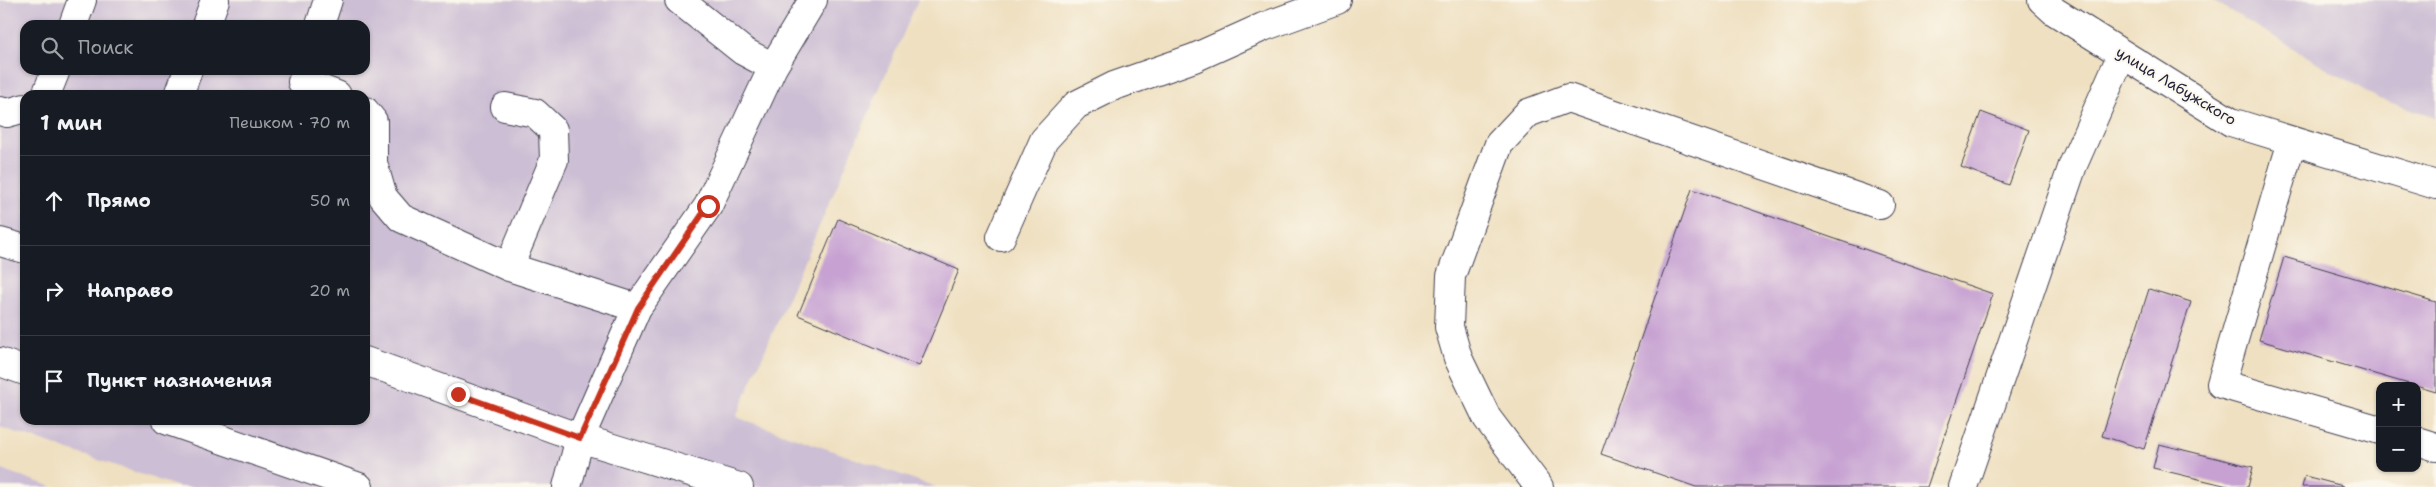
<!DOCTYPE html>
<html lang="ru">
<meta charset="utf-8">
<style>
:root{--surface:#171b24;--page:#20242c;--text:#f1f3f6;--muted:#9ea1a6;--line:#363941}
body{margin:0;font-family:"Shantell Sans",sans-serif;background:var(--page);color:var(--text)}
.controls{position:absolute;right:15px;bottom:15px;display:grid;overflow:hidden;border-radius:10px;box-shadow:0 1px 4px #0004}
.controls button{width:45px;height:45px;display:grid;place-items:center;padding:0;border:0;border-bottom:1px solid var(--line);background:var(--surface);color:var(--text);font:25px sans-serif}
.stop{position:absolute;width:15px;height:15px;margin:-11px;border:4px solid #c8321e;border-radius:50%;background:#fff}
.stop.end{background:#c8321e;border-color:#fff;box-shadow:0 1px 5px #0008}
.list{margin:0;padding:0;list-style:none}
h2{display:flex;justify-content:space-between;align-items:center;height:65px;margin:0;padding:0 20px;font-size:21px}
h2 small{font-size:16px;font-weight:400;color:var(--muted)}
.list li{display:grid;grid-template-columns:32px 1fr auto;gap:15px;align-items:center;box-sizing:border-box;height:90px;padding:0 20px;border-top:1px solid var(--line)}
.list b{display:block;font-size:19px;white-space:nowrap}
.list em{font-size:16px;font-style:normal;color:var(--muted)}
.icon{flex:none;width:28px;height:28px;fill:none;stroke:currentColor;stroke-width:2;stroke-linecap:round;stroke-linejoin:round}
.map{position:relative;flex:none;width:2436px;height:487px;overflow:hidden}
.search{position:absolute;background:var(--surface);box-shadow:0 1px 4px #0004;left:20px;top:20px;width:350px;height:55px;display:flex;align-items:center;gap:12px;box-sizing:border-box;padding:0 18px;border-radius:15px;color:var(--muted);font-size:19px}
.panel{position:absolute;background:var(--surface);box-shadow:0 1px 4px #0004;left:20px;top:90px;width:350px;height:335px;border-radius:15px}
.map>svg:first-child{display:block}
.industrial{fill:#ccbed4;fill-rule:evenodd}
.building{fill:#c6a1d2}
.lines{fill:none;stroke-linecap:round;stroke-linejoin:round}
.minor-casing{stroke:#413e4f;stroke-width:30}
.minor{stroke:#fff;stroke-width:28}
.route{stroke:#c8321e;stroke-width:6}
.labels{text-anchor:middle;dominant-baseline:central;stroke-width:4;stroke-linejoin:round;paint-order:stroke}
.street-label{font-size:15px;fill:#22223b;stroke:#fbf7ec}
</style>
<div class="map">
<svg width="2436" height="487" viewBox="0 0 2436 487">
<rect width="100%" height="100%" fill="#fbf7ec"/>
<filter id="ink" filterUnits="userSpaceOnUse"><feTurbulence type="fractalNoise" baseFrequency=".02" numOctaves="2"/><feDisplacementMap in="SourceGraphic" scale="10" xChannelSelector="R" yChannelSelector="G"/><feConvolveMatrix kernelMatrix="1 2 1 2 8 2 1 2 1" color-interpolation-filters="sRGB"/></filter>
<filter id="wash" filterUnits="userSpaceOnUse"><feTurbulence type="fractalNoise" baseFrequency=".0096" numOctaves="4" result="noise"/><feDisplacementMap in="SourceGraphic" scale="20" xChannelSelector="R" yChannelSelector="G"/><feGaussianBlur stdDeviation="1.12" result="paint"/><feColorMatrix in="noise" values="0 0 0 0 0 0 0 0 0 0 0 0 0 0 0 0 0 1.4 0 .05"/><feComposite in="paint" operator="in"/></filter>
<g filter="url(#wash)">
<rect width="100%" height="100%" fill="#efe0c1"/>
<path class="industrial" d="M 0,0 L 918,0 L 736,417 L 936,487 L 179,487 L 0,427 ZM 25,25 L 365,25 L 365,70 L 25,70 ZM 25,95 L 365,95 L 365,420 L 25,420 Z
M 2212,0 L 2436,0 L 2436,117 L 2379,99 Z
M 0,469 L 53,487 L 0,487 Z"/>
<g id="blocks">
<path class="building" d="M 1981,112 L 2029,130 L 2009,185 L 1961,167 Z
M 1692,189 L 1993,294 L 1927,487 L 1696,487 L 1601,454 Z
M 838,219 L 959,270 L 919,366 L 798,315 Z
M 2284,257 L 2436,302 L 2436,392 L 2259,340 Z
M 2149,289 L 2191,302 L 2144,449 L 2102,436 Z
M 2159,444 L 2253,467 L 2248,487 L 2232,487 L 2153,468 Z
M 2305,476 L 2343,486 L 2343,487 L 2302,487 Z"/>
</g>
</g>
<g filter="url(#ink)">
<use href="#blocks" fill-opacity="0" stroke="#413e4f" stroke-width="1"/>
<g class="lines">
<defs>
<path id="minor" d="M 679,0 L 743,51 L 773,67
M 2042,0 L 2054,11 L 2231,122 L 2436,185
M 73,25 L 82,0
M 206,25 L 215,0
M 320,25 L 328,0
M 302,82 L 337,95
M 46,95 L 56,70
M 179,95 L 188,70
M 505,107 L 535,113 L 553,130 L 554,160 L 509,267
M 0,111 L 7,113 L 25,108
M 365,111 L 373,121 L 373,163 L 383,197 L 401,218 L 509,267 L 637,308
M 2292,141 L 2221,384 L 2380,430
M 1001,237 L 1044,140 L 1076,105 L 1114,86 L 1194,58 L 1263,27 L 1337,0
M 0,242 L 25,249
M 365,361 L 580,438 L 739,487
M 0,362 L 25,371
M 166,420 L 359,487
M 2417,441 L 2436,447
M 567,487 L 580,438 L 637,308 L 708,206 L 773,67 L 813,0
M 1539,487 L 1487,418 L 1458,358 L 1449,327 L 1451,276 L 1499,144 L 1528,113 L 1568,98 L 1880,205
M 1963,487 L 2073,165 L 2122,54"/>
</defs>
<use href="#minor" class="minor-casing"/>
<use href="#minor" class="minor"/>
</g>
</g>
<g class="lines" filter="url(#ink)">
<path class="route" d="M 458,394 L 580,438 L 638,308 L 708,206"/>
</g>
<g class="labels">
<g class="street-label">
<text transform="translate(2176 86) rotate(31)">улица Лабужского</text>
</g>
</g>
</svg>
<div class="controls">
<button>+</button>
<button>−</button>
</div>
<div class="stop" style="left:708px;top:206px"></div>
<div class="stop end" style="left:458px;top:394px"></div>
<div class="search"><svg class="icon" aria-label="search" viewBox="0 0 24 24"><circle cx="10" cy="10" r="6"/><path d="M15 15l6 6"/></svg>Поиск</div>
<section class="panel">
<h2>1 мин<small>Пешком · 70 m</small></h2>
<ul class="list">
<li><svg class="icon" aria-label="ahead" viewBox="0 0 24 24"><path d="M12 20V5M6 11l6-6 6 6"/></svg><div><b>Прямо</b></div><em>50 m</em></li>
<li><svg class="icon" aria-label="right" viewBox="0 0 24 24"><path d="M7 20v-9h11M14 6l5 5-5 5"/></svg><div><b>Направо</b></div><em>20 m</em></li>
<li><svg class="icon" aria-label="arrive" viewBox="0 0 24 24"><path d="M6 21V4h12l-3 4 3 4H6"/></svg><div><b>Пункт назначения</b></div></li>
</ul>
</section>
</div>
